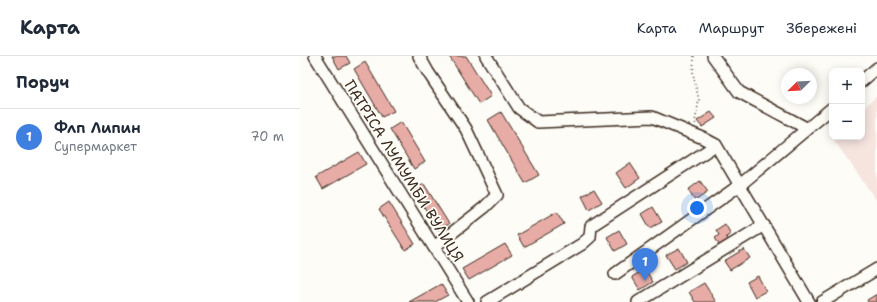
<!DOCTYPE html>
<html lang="uk">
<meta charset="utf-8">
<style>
:root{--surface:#fff;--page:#f6f6f7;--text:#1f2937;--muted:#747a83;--line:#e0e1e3;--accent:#2563eb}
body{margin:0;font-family:"Shantell Sans",sans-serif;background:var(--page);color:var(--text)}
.controls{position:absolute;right:12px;top:12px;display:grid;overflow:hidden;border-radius:8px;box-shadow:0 2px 10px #0003}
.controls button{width:36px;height:36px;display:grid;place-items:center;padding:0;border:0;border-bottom:1px solid var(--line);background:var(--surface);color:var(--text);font:20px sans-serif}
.compass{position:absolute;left:481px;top:12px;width:36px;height:36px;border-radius:50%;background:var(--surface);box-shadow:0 2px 10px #0003;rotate:246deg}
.you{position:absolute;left:397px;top:152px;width:14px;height:14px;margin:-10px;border:3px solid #fff;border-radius:50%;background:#1a73e8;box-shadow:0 0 0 6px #1a73e833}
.badge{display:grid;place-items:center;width:26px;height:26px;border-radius:50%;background:var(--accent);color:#fff;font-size:13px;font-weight:700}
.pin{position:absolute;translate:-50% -33px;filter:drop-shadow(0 1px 2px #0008)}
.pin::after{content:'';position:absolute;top:21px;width:14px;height:12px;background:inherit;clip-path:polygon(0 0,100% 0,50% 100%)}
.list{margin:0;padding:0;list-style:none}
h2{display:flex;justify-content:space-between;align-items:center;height:52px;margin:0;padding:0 16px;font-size:17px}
h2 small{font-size:13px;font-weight:400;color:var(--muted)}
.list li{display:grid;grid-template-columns:26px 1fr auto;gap:12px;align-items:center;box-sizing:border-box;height:56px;padding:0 16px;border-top:1px solid var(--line)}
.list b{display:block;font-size:15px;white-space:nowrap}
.list p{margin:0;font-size:13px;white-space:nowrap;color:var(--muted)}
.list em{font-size:13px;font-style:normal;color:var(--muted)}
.map{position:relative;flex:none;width:577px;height:246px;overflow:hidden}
header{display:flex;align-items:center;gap:24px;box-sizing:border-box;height:56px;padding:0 20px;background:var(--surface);border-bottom:1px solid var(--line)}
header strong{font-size:19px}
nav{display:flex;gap:22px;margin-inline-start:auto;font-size:14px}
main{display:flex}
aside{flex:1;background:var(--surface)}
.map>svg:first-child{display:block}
.built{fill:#f6e4df}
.building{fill:#e7aca6;stroke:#3b2a1e}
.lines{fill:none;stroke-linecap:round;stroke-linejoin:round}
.minor-casing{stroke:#3b2a1e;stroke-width:14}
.path{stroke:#3b2a1e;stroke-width:1.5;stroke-dasharray:1 3;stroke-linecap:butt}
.minor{stroke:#fdfcf7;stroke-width:11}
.labels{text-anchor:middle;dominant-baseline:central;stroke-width:3.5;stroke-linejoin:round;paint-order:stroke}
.street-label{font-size:15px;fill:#3b2a1e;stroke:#fdfcf7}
</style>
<header>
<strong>Карта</strong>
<nav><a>Карта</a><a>Маршрут</a><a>Збережені</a></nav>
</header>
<main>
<aside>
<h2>Поруч<small></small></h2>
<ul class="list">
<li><span class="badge" style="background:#3f7fe0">1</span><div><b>Флп Липин</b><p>Супермаркет</p></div><em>70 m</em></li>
</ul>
</aside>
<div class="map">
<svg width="577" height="246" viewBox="0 0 577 246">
<rect width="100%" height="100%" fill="#fdfcf7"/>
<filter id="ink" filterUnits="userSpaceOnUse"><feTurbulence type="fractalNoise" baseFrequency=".025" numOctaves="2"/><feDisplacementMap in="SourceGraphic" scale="8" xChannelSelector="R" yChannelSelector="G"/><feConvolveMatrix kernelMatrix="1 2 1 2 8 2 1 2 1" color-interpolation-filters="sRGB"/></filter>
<g filter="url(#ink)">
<path class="built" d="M 577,40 L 577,145 L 531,80 L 532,79 L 532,81 L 562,81 L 562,53 Z"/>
<path class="building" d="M 32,0 L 46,0 L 50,7 L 39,13 Z
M 149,0 L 166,0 L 191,40 L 179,48 Z
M 65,6 L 94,55 L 82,61 L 54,13 Z
M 201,56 L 239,119 L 225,127 L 188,64 Z
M 411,56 L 416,62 L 402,71 L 397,65 Z
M 101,66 L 125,106 L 114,113 L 90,73 Z
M 59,96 L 66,108 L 23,133 L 16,121 Z
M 330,107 L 340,122 L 326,132 L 316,117 Z
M 400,125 L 408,136 L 395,145 L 388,134 Z
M 124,128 L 149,168 L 138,174 L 114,134 Z
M 294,133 L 302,146 L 289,154 L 282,140 Z
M 89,146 L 115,188 L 105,194 L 79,153 Z
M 353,151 L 362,166 L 350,172 L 342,158 Z
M 257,156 L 264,168 L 224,191 L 217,179 Z
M 425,168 L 431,178 L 426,181 L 430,186 L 421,192 L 415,182 L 419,179 L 416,174 Z
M 319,174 L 327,188 L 315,195 L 307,181 Z
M 205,188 L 212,199 L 169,224 L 162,213 Z
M 379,192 L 387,206 L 375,213 L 366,199 Z
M 444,193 L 450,202 L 430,214 L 424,205 Z
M 345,213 L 353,226 L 340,234 L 332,221 Z
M 458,220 L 466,235 L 455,241 L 447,226 Z
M 404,227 L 416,246 L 395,246 L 389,236 Z
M 141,228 L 148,239 L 135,246 L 109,246 Z
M 577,238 L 577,246 L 568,246 L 567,244 Z"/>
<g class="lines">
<defs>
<path id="minor" d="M 15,0 L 168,246
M 119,0 L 128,16 L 166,73 L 197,139 L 185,151 L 134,191
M 186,0 L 219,52 L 238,66 L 352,61 L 403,82 L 416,89 L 509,246
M 413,0 L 439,36 L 508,73
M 562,25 L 577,12
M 315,218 L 440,129 L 532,52
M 187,246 L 282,188 L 290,181 L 291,170 L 416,89
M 338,246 L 464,169
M 522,246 L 577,213"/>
</defs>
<use href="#minor" class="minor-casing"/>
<path class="path" d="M 394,0 L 393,18 L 399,44 L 395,66 L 396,69"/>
<use href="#minor" class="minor"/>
</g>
</g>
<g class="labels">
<g class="street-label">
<text transform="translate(104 115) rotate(58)">ПАТРІСА ЛУМУМБИ ВУЛИЦЯ</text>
</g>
</g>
</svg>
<div class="controls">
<button>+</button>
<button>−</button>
</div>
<svg class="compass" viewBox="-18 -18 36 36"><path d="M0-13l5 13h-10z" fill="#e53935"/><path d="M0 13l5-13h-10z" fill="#747a83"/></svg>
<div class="you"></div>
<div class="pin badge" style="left:345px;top:225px;background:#3f7fe0">1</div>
</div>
</main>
